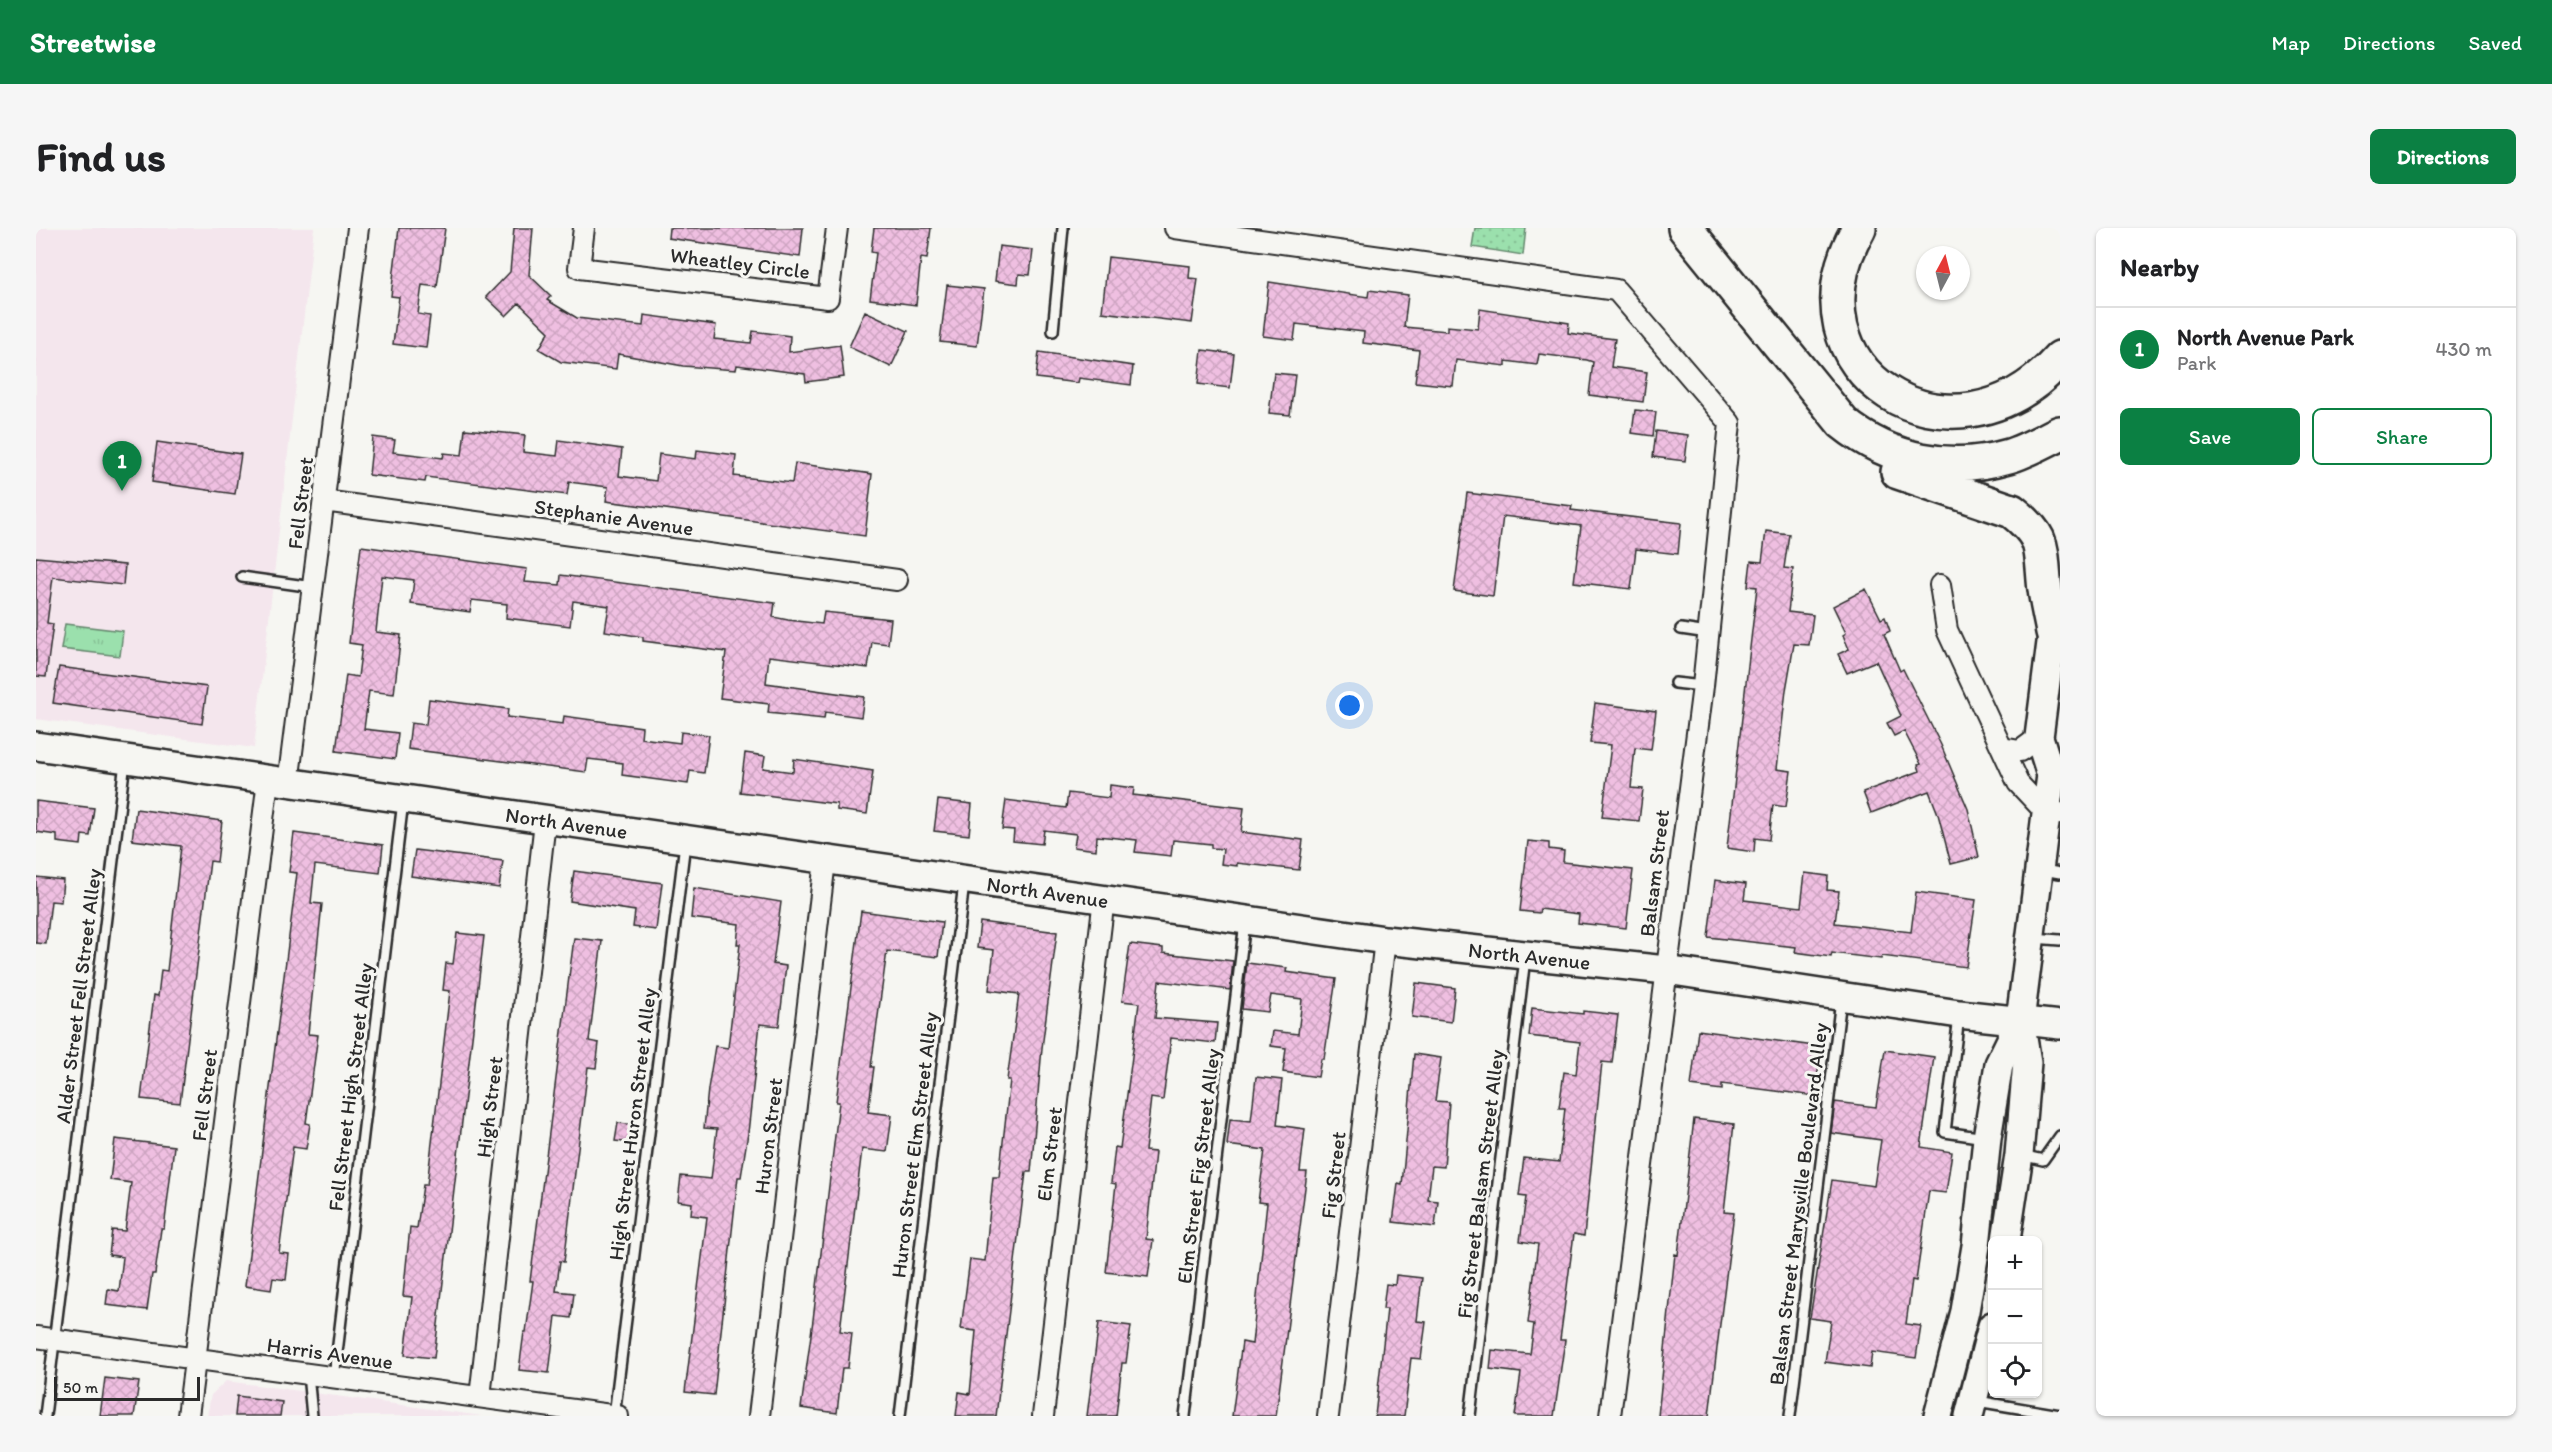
<!DOCTYPE html>
<meta charset="utf-8">
<style>
:root{--surface:#fff;--page:#f6f6f6;--text:#202124;--muted:#757577;--line:#e0e0e0;--accent:#0b8043}
body{margin:0;font-family:Itim,sans-serif;background:var(--page);color:var(--text)}
.controls{position:absolute;right:18px;bottom:18px;display:grid;overflow:hidden;border-radius:9px;box-shadow:0 2px 4px #0004}
.controls button{width:54px;height:54px;display:grid;place-items:center;padding:0;border:0;border-bottom:2px solid var(--line);background:var(--surface);color:var(--text);font:30px sans-serif}
.compass{position:absolute;left:1880px;top:18px;width:54px;height:54px;border-radius:50%;background:var(--surface);box-shadow:0 2px 4px #0004;rotate:7deg}
.scale{position:absolute;left:18px;bottom:15px;width:146px;box-sizing:border-box;padding-left:6px;border:3px solid #2b2b2b;border-top:0;font-size:16px;line-height:21px;white-space:nowrap;color:#2b2b2b;-webkit-text-stroke:4px #f6f6f2;paint-order:stroke}
.you{position:absolute;left:1314px;top:478px;width:21px;height:21px;margin:-15px;border:4px solid #fff;border-radius:50%;background:#1a73e8;box-shadow:0 0 0 9px #1a73e833}
.badge{display:grid;place-items:center;width:39px;height:39px;border-radius:50%;background:var(--accent);color:#fff;font-size:20px;font-weight:700}
.pin{position:absolute;translate:-50% -50px;filter:drop-shadow(0 2px 3px #0008)}
.pin::after{content:'';position:absolute;top:32px;width:21px;height:18px;background:inherit;clip-path:polygon(0 0,100% 0,50% 100%)}
.list{margin:0;padding:0;list-style:none}
h2{display:flex;justify-content:space-between;align-items:center;height:78px;margin:0;padding:0 24px;font-size:26px}
h2 small{font-size:20px;font-weight:400;color:var(--muted)}
.list li{display:grid;grid-template-columns:39px 1fr auto;gap:18px;align-items:center;box-sizing:border-box;height:84px;padding:0 24px;border-top:2px solid var(--line)}
.list b{display:block;font-size:22px;white-space:nowrap}
.list p{margin:0;font-size:20px;white-space:nowrap;color:var(--muted)}
.list em{font-size:20px;font-style:normal;color:var(--muted)}
.actions{display:flex;gap:12px;padding:18px 24px}
.actions a{flex:1;padding:14px 0;border:2px solid var(--accent);border-radius:9px;text-align:center;font-size:21px;color:var(--accent)}
.actions .main{background:var(--accent);color:#fff}
.icon{flex:none;width:33px;height:33px;fill:none;stroke:currentColor;stroke-width:2;stroke-linecap:round;stroke-linejoin:round}
.map{position:relative;flex:none;width:2024px;height:1188px;overflow:hidden;border-radius:9px}
header{display:flex;align-items:center;gap:36px;box-sizing:border-box;height:84px;padding:0 30px;background:var(--accent);color:#fff}
header strong{font-size:28px}
nav{display:flex;gap:33px;margin-inline-start:auto;font-size:21px}
.intro{display:flex;align-items:center;justify-content:space-between;box-sizing:border-box;height:144px;padding:0 36px}
h1{margin:0;font-size:42px}
.button{padding:15px 27px;border-radius:9px;background:var(--accent);color:#fff;font-size:21px;font-weight:700}
main{display:flex;gap:36px;padding:0 36px}
aside{flex:1;background:var(--surface);border-radius:9px;box-shadow:0 2px 4px #0004}
.map>svg:first-child{display:block}
.built{fill:#f4e6ed}
.grass{fill:url(#grass-dots);stroke:#63866c;stroke-width:1.5}
.park{fill:url(#park-tufts);stroke:#63866c;stroke-width:1.5}
.building{fill:url(#building-cross-hatch);stroke:#2b2b2b;stroke-width:1.5}
.lines{fill:none;stroke-linecap:round;stroke-linejoin:round}
.lane-casing{stroke:#2b2b2b;stroke-width:14}
.street-casing{stroke:#2b2b2b;stroke-width:24}
.secondary-casing{stroke:#2b2b2b;stroke-width:32}
.highway-casing{stroke:#2b2b2b;stroke-width:38}
.lane{stroke:#f6f6f2;stroke-width:9}
.street{stroke:#f6f6f2;stroke-width:20}
.secondary{stroke:#f6f6f2;stroke-width:27}
.highway{stroke:#f6f6f2;stroke-width:33}
.labels{text-anchor:middle;dominant-baseline:central;stroke-width:6;stroke-linejoin:round;paint-order:stroke}
.street-label{font-size:21px;fill:#2b2b2b;stroke:#f6f6f2}
</style>
<header>
<strong>Streetwise</strong>
<nav><a>Map</a><a>Directions</a><a>Saved</a></nav>
</header>
<div class="intro"><h1>Find us</h1><a class="button">Directions</a></div>
<main>
<div class="map">
<svg width="2024" height="1188" viewBox="0 0 2024 1188">
<defs>
<pattern id="grass-dots" width="8" height="8" patternUnits="userSpaceOnUse" patternTransform="scale(1.5)"><rect width="8" height="8" fill="#9be0ad"/><path d="M2 2h.1M6 6h.1" fill="none" stroke="#86c095" stroke-width="1.8" stroke-linecap="round"/></pattern>
<pattern id="park-tufts" width="24" height="20" patternUnits="userSpaceOnUse" patternTransform="scale(1.5)"><rect width="24" height="20" fill="#9be0ad"/><path d="M3 7l-1-3M5 7V3M7 7l1-3M15 17l-1-3M17 17v-4M19 17l1-3" fill="none" stroke="#86c095"/></pattern>
<pattern id="building-cross-hatch" width="8" height="8" patternUnits="userSpaceOnUse" patternTransform="scale(1.5)"><rect width="8" height="8" fill="#efbfe1"/><path d="M0 0l8 8M0 8l8-8" fill="none" stroke="#cda4c1"/></pattern>
</defs>
<rect width="100%" height="100%" fill="#f6f6f2"/>
<filter id="ink" filterUnits="userSpaceOnUse"><feTurbulence type="fractalNoise" baseFrequency=".0167" numOctaves="2"/><feDisplacementMap in="SourceGraphic" scale="12" xChannelSelector="R" yChannelSelector="G"/><feConvolveMatrix kernelMatrix="1 2 1 2 8 2 1 2 1" color-interpolation-filters="sRGB"/></filter>
<g filter="url(#ink)">
<path class="built" d="M 0,0 L 278,0 L 218,520 L 0,491 Z
M 190,1153 L 446,1188 L 171,1188 L 175,1167 Z"/>
<path class="grass" d="M 1439,0 L 1490,0 L 1487,27 L 1436,19 Z"/>
<path class="park" d="M 29,396 L 87,403 L 84,428 L 25,421 Z"/>
<path class="building" d="M 363,0 L 409,0 L 401,59 L 386,57 L 382,86 L 394,88 L 390,120 L 357,116 L 363,69 L 355,68 Z
M 478,0 L 497,0 L 493,47 L 515,68 L 511,72 L 541,90 L 607,98 L 608,87 L 652,93 L 680,97 L 678,111 L 715,115 L 717,103 L 754,108 L 753,124 L 804,117 L 808,149 L 770,154 L 769,146 L 701,137 L 700,142 L 647,138 L 582,126 L 580,141 L 525,134 L 503,121 L 513,104 L 483,75 L 470,88 L 450,69 L 474,44 Z
M 633,0 L 767,0 L 764,29 L 632,10 Z
M 838,0 L 895,0 L 891,31 L 885,30 L 880,77 L 834,71 L 840,25 L 835,24 Z
M 963,18 L 997,22 L 994,47 L 983,46 L 982,56 L 959,53 Z
M 1072,29 L 1154,38 L 1153,50 L 1162,51 L 1156,95 L 1066,84 Z
M 1233,54 L 1332,69 L 1333,62 L 1372,67 L 1368,99 L 1411,103 L 1411,98 L 1442,101 L 1444,81 L 1533,95 L 1532,105 L 1579,111 L 1575,139 L 1611,144 L 1607,174 L 1553,167 L 1557,134 L 1551,132 L 1503,126 L 1501,137 L 1470,133 L 1470,138 L 1420,132 L 1417,158 L 1379,154 L 1383,122 L 1327,115 L 1328,104 L 1260,96 L 1258,112 L 1227,108 Z
M 911,57 L 948,61 L 941,118 L 904,114 Z
M 829,83 L 872,103 L 855,139 L 813,119 Z
M 1166,122 L 1198,126 L 1194,160 L 1162,156 Z
M 1003,124 L 1097,138 L 1095,157 L 1043,150 L 1042,155 L 1000,150 Z
M 1238,145 L 1259,147 L 1254,187 L 1233,185 Z
M 1599,182 L 1620,184 L 1617,208 L 1596,205 Z
M 429,201 L 489,207 L 487,224 L 521,228 L 523,212 L 586,221 L 583,248 L 620,253 L 623,226 L 660,231 L 661,222 L 700,227 L 698,248 L 756,255 L 759,235 L 836,246 L 829,308 L 570,273 L 572,259 L 533,254 L 531,267 L 390,249 L 389,254 L 333,247 L 337,209 L 359,212 L 357,224 L 407,230 L 408,225 L 426,227 Z
M 1620,203 L 1652,207 L 1649,233 L 1617,229 Z
M 121,214 L 205,226 L 199,266 L 116,254 Z
M 1431,265 L 1536,278 L 1535,282 L 1645,295 L 1642,326 L 1600,321 L 1595,361 L 1538,354 L 1545,298 L 1467,288 L 1457,368 L 1418,363 Z
M 1730,303 L 1753,306 L 1748,340 L 1757,341 L 1752,384 L 1777,387 L 1773,417 L 1758,416 L 1750,462 L 1741,541 L 1755,543 L 1750,579 L 1737,577 L 1733,612 L 1719,610 L 1718,624 L 1691,620 L 1721,359 L 1712,358 L 1715,333 L 1726,334 Z
M 325,318 L 491,341 L 489,354 L 524,357 L 525,347 L 739,375 L 737,389 L 752,392 L 786,396 L 788,384 L 855,391 L 852,416 L 836,414 L 832,440 L 733,428 L 730,455 L 828,469 L 825,489 L 789,484 L 788,491 L 732,485 L 733,476 L 684,470 L 690,424 L 607,413 L 607,409 L 569,403 L 573,378 L 537,373 L 534,398 L 470,390 L 471,376 L 436,372 L 434,384 L 375,376 L 378,352 L 346,348 L 340,404 L 365,407 L 361,440 L 358,466 L 333,463 L 328,501 L 362,505 L 359,531 L 300,523 L 310,447 L 322,449 L 326,417 L 313,415 Z
M 0,329 L 89,337 L 87,357 L 17,349 L 11,395 L 17,396 L 10,449 L 0,448 Z
M 1830,361 L 1845,391 L 1849,389 L 1854,403 L 1848,406 L 1864,443 L 1867,441 L 1905,517 L 1932,581 L 1943,629 L 1915,636 L 1902,586 L 1893,563 L 1835,585 L 1827,564 L 1884,543 L 1882,537 L 1885,536 L 1868,503 L 1858,508 L 1851,495 L 1865,488 L 1840,433 L 1811,445 L 1802,426 L 1813,421 L 1807,407 L 1810,405 L 1797,378 Z
M 23,439 L 171,459 L 166,496 L 17,475 Z
M 393,471 L 472,481 L 471,489 L 527,496 L 528,488 L 606,499 L 605,510 L 644,515 L 645,504 L 673,507 L 668,545 L 654,543 L 652,556 L 586,547 L 587,535 L 552,531 L 550,544 L 372,521 L 375,495 L 390,497 Z
M 1559,475 L 1620,483 L 1615,522 L 1599,520 L 1595,560 L 1607,561 L 1603,593 L 1566,589 L 1575,517 L 1554,515 Z
M 709,525 L 729,528 L 727,540 L 757,544 L 758,531 L 837,543 L 831,586 L 801,582 L 801,576 L 704,564 Z
M 1074,557 L 1098,560 L 1097,567 L 1208,580 L 1205,604 L 1267,612 L 1263,642 L 1201,635 L 1201,638 L 1185,636 L 1187,621 L 1175,620 L 1175,616 L 1137,612 L 1135,628 L 1099,624 L 1101,612 L 1061,608 L 1060,622 L 1038,619 L 1040,606 L 1008,602 L 1006,616 L 977,613 L 978,602 L 966,601 L 970,572 L 1030,580 L 1032,565 L 1073,570 Z
M 902,572 L 936,576 L 933,607 L 898,603 Z
M 0,573 L 58,580 L 54,608 L 46,607 L 45,617 L 21,614 L 21,607 L 0,604 Z
M 100,581 L 186,593 L 181,634 L 174,633 L 144,875 L 105,871 L 118,767 L 122,768 L 125,742 L 131,743 L 145,618 L 96,612 Z
M 258,605 L 347,617 L 344,645 L 279,637 L 275,675 L 286,676 L 272,806 L 282,807 L 270,895 L 274,896 L 270,921 L 257,919 L 243,1025 L 253,1026 L 250,1052 L 237,1050 L 235,1062 L 209,1058 L 261,645 L 253,644 Z
M 1492,613 L 1513,615 L 1513,621 L 1528,623 L 1527,634 L 1597,642 L 1590,700 L 1542,695 L 1543,686 L 1504,681 L 1503,685 L 1484,683 Z
M 379,622 L 467,633 L 463,660 L 375,648 Z
M 538,643 L 626,655 L 620,702 L 597,699 L 599,683 L 534,673 Z
M 1769,645 L 1792,648 L 1791,662 L 1803,663 L 1799,695 L 1875,704 L 1880,664 L 1940,672 L 1930,739 L 1846,728 L 1845,731 L 1796,725 L 1795,729 L 1759,724 L 1760,719 L 1672,709 L 1679,652 L 1710,656 L 1708,672 L 1765,679 Z
M 0,649 L 27,652 L 25,674 L 15,673 L 10,716 L 0,715 Z
M 658,660 L 745,674 L 737,736 L 750,738 L 743,798 L 724,796 L 712,905 L 705,949 L 702,949 L 678,1167 L 649,1164 L 671,989 L 655,987 L 656,975 L 642,973 L 645,948 L 675,951 L 681,901 L 668,900 L 672,861 L 679,818 L 692,820 L 704,716 L 701,716 L 703,696 L 655,690 Z
M 825,683 L 906,694 L 902,729 L 851,723 L 835,839 L 838,839 L 832,884 L 856,887 L 851,924 L 826,921 L 804,1103 L 816,1105 L 812,1140 L 806,1140 L 801,1185 L 765,1180 L 777,1092 L 803,874 L 800,874 Z
M 944,694 L 1021,704 L 1006,820 L 995,944 L 990,944 L 960,1188 L 920,1188 L 923,1164 L 934,1166 L 940,1103 L 925,1101 L 934,1031 L 949,1033 L 957,949 L 963,949 L 974,852 L 971,852 L 983,766 L 953,762 L 958,722 L 941,720 Z
M 421,705 L 448,708 L 398,1130 L 369,1127 L 376,1069 L 367,1068 L 374,999 L 381,1000 L 387,957 L 391,957 L 414,763 L 407,762 L 410,735 L 417,736 Z
M 538,710 L 566,713 L 553,813 L 563,815 L 560,840 L 552,839 L 528,1034 L 524,1033 L 520,1063 L 538,1065 L 535,1090 L 520,1088 L 513,1145 L 483,1142 L 488,1104 L 490,1104 L 497,1053 L 494,1053 Z
M 1094,716 L 1127,720 L 1127,725 L 1197,733 L 1194,762 L 1123,753 L 1119,790 L 1181,795 L 1179,815 L 1135,810 L 1127,872 L 1115,870 L 1109,923 L 1119,924 L 1110,1011 L 1117,1012 L 1112,1049 L 1070,1044 L 1080,956 L 1075,955 L 1079,919 L 1084,920 L 1103,775 L 1086,773 Z
M 1211,735 L 1251,740 L 1250,744 L 1300,751 L 1288,831 L 1285,831 L 1282,849 L 1247,844 L 1250,820 L 1235,818 L 1237,803 L 1262,806 L 1266,771 L 1235,767 L 1232,784 L 1206,781 Z
M 1380,755 L 1419,760 L 1415,794 L 1376,789 Z
M 1496,780 L 1547,786 L 1547,783 L 1582,787 L 1576,835 L 1566,834 L 1548,1008 L 1538,1006 L 1524,1112 L 1529,1112 L 1518,1188 L 1479,1188 L 1485,1145 L 1454,1141 L 1456,1122 L 1494,1126 L 1498,1096 L 1492,1095 L 1502,1016 L 1484,1013 L 1490,969 L 1483,968 L 1488,930 L 1523,934 L 1529,880 L 1523,880 L 1528,844 L 1540,846 L 1544,814 L 1493,808 Z
M 1662,802 L 1785,819 L 1779,868 L 1686,856 L 1686,862 L 1655,858 Z
M 1849,822 L 1898,829 L 1885,919 L 1916,924 L 1910,965 L 1893,963 L 1880,1053 L 1876,1052 L 1870,1096 L 1885,1098 L 1880,1130 L 1836,1124 L 1834,1140 L 1789,1134 L 1795,1093 L 1774,1090 L 1796,952 L 1838,958 L 1845,912 L 1795,905 L 1799,874 L 1840,879 Z
M 1378,826 L 1405,830 L 1399,873 L 1413,874 L 1408,939 L 1396,938 L 1392,972 L 1402,973 L 1399,999 L 1357,994 L 1362,956 L 1366,957 Z
M 1220,849 L 1246,852 L 1241,897 L 1269,901 L 1264,944 L 1271,944 L 1240,1188 L 1196,1188 L 1206,1114 L 1216,1116 L 1231,975 L 1222,974 L 1229,922 L 1191,917 L 1194,891 L 1215,893 Z
M 1658,891 L 1698,896 L 1688,984 L 1698,985 L 1681,1120 L 1673,1188 L 1622,1188 L 1639,1026 L 1642,1027 Z
M 582,895 L 600,897 L 598,915 L 579,913 Z
M 79,911 L 138,918 L 128,1001 L 125,1001 L 119,1046 L 116,1046 L 111,1082 L 70,1077 L 72,1061 L 83,1063 L 87,1029 L 73,1027 L 76,1002 L 89,1003 L 95,955 L 74,952 Z
M 1360,1047 L 1386,1050 L 1381,1093 L 1390,1094 L 1385,1131 L 1375,1130 L 1368,1188 L 1339,1188 L 1351,1081 L 1347,1081 L 1350,1056 L 1359,1057 Z
M 1063,1094 L 1095,1098 L 1090,1135 L 1086,1135 L 1080,1188 L 1051,1188 Z
M 69,1150 L 103,1154 L 98,1188 L 64,1188 Z
M 201,1168 L 246,1174 L 244,1188 L 199,1188 Z"/>
<g class="lines">
<defs>
<path id="lane" d="M 1017,103 L 1027,0
M 206,349 L 277,359
M 1645,401 L 1672,405
M 1639,455 L 1667,458
M 2007,642 L 2024,645
M 1997,710 L 2024,712
M 1923,788 L 1909,904 L 1949,910
M 1985,927 L 2007,932 L 2024,908
M 272,1146 L 276,1188
M 298,1150 L 367,573
M 1941,1173 L 2024,1187
M 9,1188 L 89,534
M 578,1188 L 649,615
M 864,1188 L 928,655
M 1149,1188 L 1209,694
M 1434,1188 L 1489,730
M 1754,1188 L 1805,771"/>
<path id="street" d="M 548,0 L 543,40 L 792,70 L 801,0
M 1139,0 L 1580,62 L 1694,195 L 1667,458 L 1574,1188
M 288,273 L 861,352
M 1904,357 L 1911,402 L 1982,555 L 2011,586 L 2024,585
M 1966,520 L 1984,523 L 2003,509
M 252,556 L 322,0
M 0,1109 L 582,1188
M 444,1169 L 509,593
M 152,1188 L 232,552
M 723,1188 L 789,633
M 1007,1188 L 1068,670
M 1292,1188 L 1349,712"/>
<g id="secondary">
<path id="s1" d="M 0,518 L 1349,712 L 1630,742 L 1923,786 L 2024,797"/>
<path d="M 1970,1012 L 1983,927 L 1991,834 L 1984,793"/>
<path d="M 1902,1188 L 1929,1083 L 1940,1018 L 1951,910 L 1963,836 L 1984,793 L 2015,547 L 2003,509 L 2019,383"/>
<path d="M 1933,1188 L 1956,1098"/>
</g>
<path id="highway" d="M 1649,0 L 1807,195 C 1854,233 1915,245 1973,228 C 1990,223 2007,213 2024,205
M 1823,0 C 1741,143 1917,253 2024,130
M 1862,244 L 1976,283 C 2007,308 2005,316 2008,352 C 2009,369 2014,387 2017,404"/>
</defs>
<use href="#lane" class="lane-casing"/>
<use href="#street" class="street-casing"/>
<use href="#secondary" class="secondary-casing"/>
<use href="#highway" class="highway-casing"/>
<use href="#lane" class="lane"/>
<use href="#street" class="street"/>
<use href="#secondary" class="secondary"/>
<use href="#highway" class="highway"/>
</g>
</g>
<g class="labels">
<g class="street-label">
<text transform="translate(704 35) rotate(7)">Wheatley Circle</text>
<text transform="translate(264 275) rotate(-83)">Fell Street</text>
<text transform="translate(578 289) rotate(8)">Stephanie Avenue</text>
<text stroke="none"><textPath href="#s1" startOffset="536">North Avenue</textPath></text>
<text transform="translate(1618 645) rotate(-83)">Balsam Street</text>
<text stroke="none"><textPath href="#s1" startOffset="1022">North Avenue</textPath></text>
<text stroke="none"><textPath href="#s1" startOffset="1508">North Avenue</textPath></text>
<text transform="translate(42 768) rotate(-83)">Alder Street Fell Street Alley</text>
<text transform="translate(314 859) rotate(-83)">Fell Street High Street Alley</text>
<text transform="translate(168 867) rotate(-83)">Fell Street</text>
<text transform="translate(453 879) rotate(-83)">High Street</text>
<text transform="translate(596 896) rotate(-83)">High Street Huron Street Alley</text>
<text transform="translate(732 908) rotate(-83)">Huron Street</text>
<text transform="translate(878 917) rotate(-83)">Huron Street Elm Street Alley</text>
<text transform="translate(1013 926) rotate(-83)">Elm Street</text>
<text transform="translate(1162 938) rotate(-83)">Elm Street Fig Street Alley</text>
<text transform="translate(1297 947) rotate(-83)">Fig Street</text>
<text transform="translate(1444 956) rotate(-83)">Fig Street Balsam Street Alley</text>
<text transform="translate(1762 976) rotate(-83)">Balsan Street Marysville Boulevard Alley</text>
<text transform="translate(294 1125) rotate(8)">Harris Avenue</text>
</g>
</g>
</svg>
<div class="controls">
<button>+</button>
<button>−</button>
<button><svg class="icon" aria-label="locate" viewBox="0 0 24 24"><circle cx="12" cy="12" r="6"/><path d="M12 2v4M12 18v4M2 12h4M18 12h4"/></svg></button>
</div>
<svg class="compass" viewBox="-18 -18 36 36"><path d="M0-13l5 13h-10z" fill="#e53935"/><path d="M0 13l5-13h-10z" fill="#757577"/></svg>
<div class="scale">50 m</div>
<div class="you"></div>
<div class="pin badge" style="left:86px;top:263px">1</div>
</div>
<aside>
<h2>Nearby<small></small></h2>
<ul class="list">
<li><span class="badge">1</span><div><b>North Avenue Park</b><p>Park</p></div><em>430 m</em></li>
</ul>
<div class="actions"><a class="main">Save</a><a>Share</a></div>
</aside>
</main>
